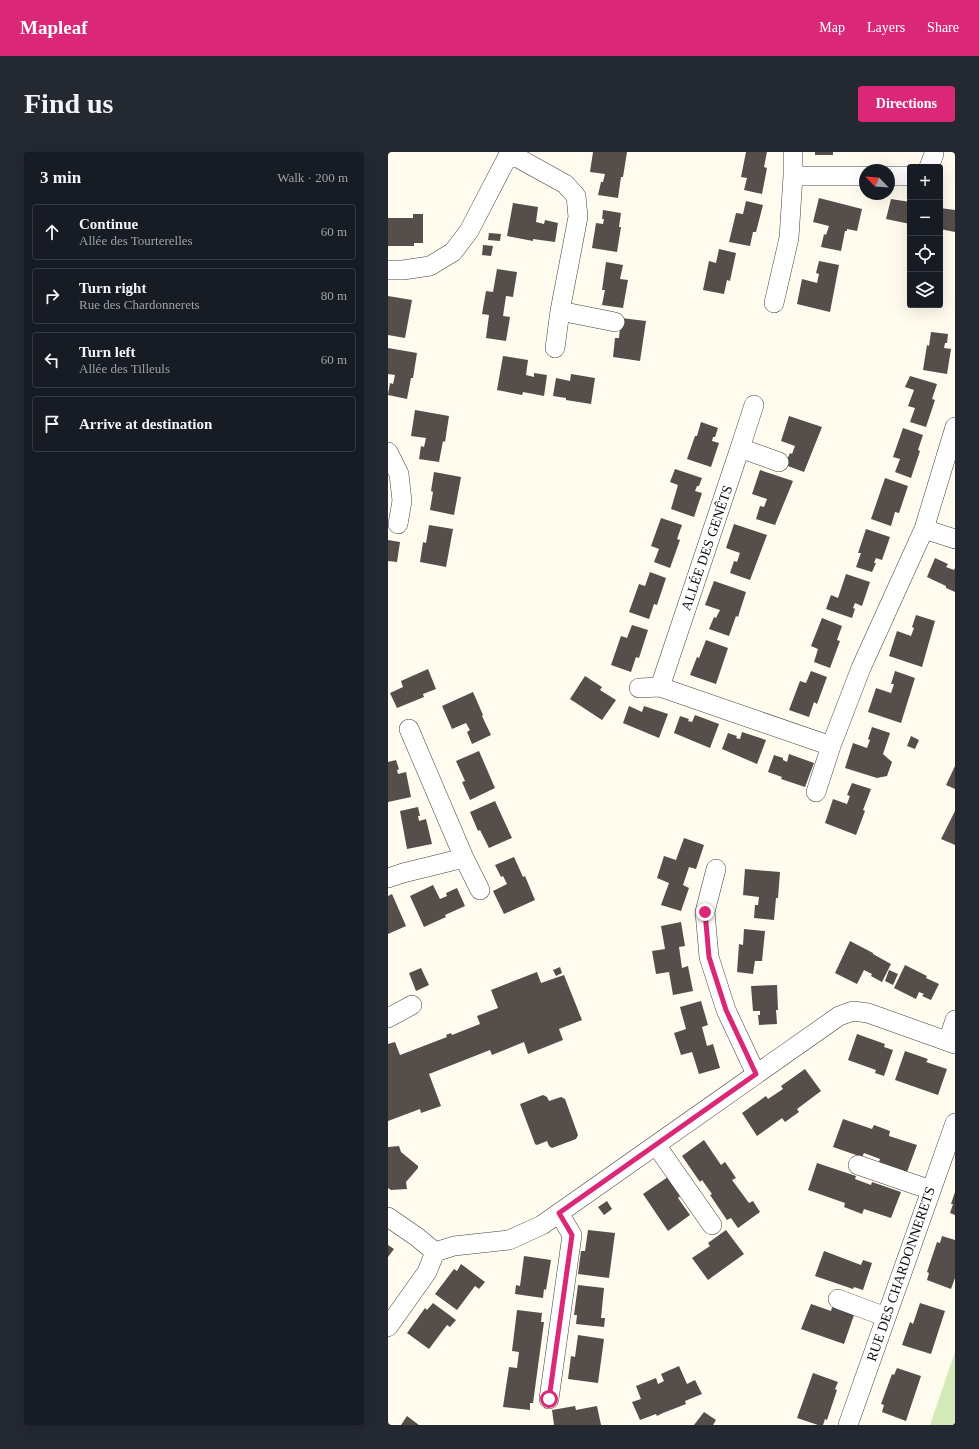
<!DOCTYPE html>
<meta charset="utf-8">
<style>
:root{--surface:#171b24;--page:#242831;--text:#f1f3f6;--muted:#9ea1a6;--line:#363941;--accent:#db2777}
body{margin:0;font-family:"Times New Roman",serif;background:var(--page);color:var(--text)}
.controls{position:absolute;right:12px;top:12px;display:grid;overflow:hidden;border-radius:4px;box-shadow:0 4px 16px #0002}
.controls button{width:36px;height:36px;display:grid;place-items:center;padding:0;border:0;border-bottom:1px solid var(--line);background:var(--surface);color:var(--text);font:20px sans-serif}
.compass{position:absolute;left:471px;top:12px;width:36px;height:36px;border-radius:50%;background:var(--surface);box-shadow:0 4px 16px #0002;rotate:295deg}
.stop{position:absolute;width:12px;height:12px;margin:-9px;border:3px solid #db2777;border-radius:50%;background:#fff}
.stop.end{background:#db2777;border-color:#fff;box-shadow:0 1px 4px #0008}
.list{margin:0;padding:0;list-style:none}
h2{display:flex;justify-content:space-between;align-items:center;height:52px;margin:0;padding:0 16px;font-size:17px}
h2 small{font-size:13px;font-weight:400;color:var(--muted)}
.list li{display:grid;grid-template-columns:26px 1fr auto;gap:12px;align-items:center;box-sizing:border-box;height:56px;margin:0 8px 8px;padding:0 8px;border:1px solid var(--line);border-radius:4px}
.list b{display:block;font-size:15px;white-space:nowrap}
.list p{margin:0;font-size:13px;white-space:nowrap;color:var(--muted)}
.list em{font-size:13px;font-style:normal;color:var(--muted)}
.icon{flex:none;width:22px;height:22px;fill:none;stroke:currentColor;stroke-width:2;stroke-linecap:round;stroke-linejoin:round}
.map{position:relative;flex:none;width:567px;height:1273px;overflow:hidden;border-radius:4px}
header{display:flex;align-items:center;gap:24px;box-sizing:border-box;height:56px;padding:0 20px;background:var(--accent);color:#fff}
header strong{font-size:19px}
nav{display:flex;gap:22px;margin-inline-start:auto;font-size:14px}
.intro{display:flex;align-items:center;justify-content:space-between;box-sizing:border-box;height:96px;padding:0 24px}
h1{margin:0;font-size:28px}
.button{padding:10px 18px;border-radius:4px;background:var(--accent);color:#fff;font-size:14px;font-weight:700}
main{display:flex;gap:24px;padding:0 24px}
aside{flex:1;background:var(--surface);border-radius:4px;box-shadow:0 4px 16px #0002}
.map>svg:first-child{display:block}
.green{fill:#d4e9b8}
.building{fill:#564e4a}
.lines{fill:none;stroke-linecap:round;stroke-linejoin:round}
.minor-casing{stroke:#404040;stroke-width:20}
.minor{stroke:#fff;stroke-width:19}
.route{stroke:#db2777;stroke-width:5}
.labels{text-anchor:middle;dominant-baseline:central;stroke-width:4;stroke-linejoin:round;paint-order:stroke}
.street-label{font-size:14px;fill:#0d0d0d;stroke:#fff}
</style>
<header>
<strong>Mapleaf</strong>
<nav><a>Map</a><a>Layers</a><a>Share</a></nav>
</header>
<div class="intro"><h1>Find us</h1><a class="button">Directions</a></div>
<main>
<aside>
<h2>3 min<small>Walk · 200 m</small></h2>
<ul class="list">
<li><svg class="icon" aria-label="ahead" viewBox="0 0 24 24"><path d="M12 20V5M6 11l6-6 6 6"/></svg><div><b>Continue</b><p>Allée des Tourterelles</p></div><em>60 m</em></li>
<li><svg class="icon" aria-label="right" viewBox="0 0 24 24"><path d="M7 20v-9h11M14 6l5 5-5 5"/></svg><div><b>Turn right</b><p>Rue des Chardonnerets</p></div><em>80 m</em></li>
<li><svg class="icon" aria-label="left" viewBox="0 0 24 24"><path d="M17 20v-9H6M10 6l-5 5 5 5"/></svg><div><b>Turn left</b><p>Allée des Tilleuls</p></div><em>60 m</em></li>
<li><svg class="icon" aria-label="arrive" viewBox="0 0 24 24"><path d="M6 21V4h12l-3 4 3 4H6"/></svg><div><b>Arrive at destination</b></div></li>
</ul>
</aside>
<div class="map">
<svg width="567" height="1273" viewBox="0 0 567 1273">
<rect width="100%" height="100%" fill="#fffbee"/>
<path class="green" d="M 567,1200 L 567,1273 L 542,1273 Z"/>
<path class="building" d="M 205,0 L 239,0 L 235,25 L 233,25 L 230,46 L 210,43 L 213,30 L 215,30 L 217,22 L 202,20 Z
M 358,0 L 379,0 L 376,15 L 379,16 L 374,42 L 356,38 L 359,26 L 353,25 Z
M 427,0 L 445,0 L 445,3 L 427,3 Z
M 431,46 L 474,57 L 469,79 L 459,77 L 459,79 L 457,79 L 453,99 L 433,95 L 436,82 L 438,83 L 441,74 L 425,70 Z
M 503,47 L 522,50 L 522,72 L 498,67 Z
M 358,49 L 375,53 L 368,80 L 365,80 L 362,94 L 341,90 L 348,61 L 355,62 Z
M 125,51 L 150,55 L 148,70 L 156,72 L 157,68 L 170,71 L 167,90 L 145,87 L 145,89 L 119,84 Z
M 552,56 L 567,58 L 567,80 L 552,77 Z
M 215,58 L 233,61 L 231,75 L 233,75 L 229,100 L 204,96 L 208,71 L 215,72 L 216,67 L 214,67 Z
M 25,62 L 35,62 L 35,91 L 26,91 L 26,94 L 0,94 L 0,66 L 25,66 Z
M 101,81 L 113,82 L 112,89 L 100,88 Z
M 95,93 L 105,94 L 103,104 L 94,103 Z
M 331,97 L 348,101 L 342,129 L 339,128 L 336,142 L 315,138 L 321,109 L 328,111 Z
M 431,109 L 451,113 L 442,160 L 409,152 L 414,127 L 429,131 L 431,122 L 428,121 Z
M 218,110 L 235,113 L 232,127 L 240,128 L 235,156 L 214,153 L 217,138 L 214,138 Z
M 109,117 L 129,120 L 125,145 L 118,144 L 115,164 L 122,165 L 118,189 L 98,186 L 101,163 L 94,162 L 98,139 L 105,140 Z
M 0,144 L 24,148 L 17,186 L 0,183 Z
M 233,166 L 258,169 L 252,209 L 225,205 L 227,186 L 231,186 Z
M 543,180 L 560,182 L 559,191 L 557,191 L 556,196 L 563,197 L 559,222 L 535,218 L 539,193 L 541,194 Z
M 0,196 L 29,201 L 25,226 L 23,226 L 19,247 L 0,243 L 2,231 L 5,232 L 7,223 L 0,222 Z
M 115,204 L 140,208 L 138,223 L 146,225 L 146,221 L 159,223 L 156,244 L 135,240 L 134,243 L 109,238 Z
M 183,222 L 207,226 L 203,252 L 178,248 L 178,246 L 165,244 L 168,226 L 182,229 Z
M 522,224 L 549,232 L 544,247 L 547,248 L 538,275 L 522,270 L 527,256 L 520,254 L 526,238 L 517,235 Z
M 27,258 L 61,264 L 57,290 L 55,289 L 51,310 L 31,307 L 33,294 L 36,295 L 38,286 L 23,284 Z
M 401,264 L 434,275 L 416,320 L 397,313 L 402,301 L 404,302 L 407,294 L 393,289 Z
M 313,270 L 330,276 L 327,285 L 325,285 L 324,289 L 331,291 L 323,315 L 299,307 L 307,284 L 309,284 Z
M 515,276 L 535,283 L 530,298 L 532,299 L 523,326 L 507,320 L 512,307 L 505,305 Z
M 287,317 L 314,326 L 311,334 L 309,334 L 307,339 L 314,341 L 306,365 L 283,357 L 290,333 L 282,330 Z
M 372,318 L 405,329 L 387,373 L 368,367 L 372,354 L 376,355 L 379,347 L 364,342 Z
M 46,320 L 73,325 L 66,363 L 42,358 L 45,340 L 43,339 Z
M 497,326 L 520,334 L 511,361 L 507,360 L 503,374 L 483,367 Z
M 273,366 L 294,373 L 289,387 L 292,388 L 282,416 L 266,410 L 271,397 L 263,394 Z
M 346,372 L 379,383 L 362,428 L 342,421 L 346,409 L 349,410 L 352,401 L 338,396 Z
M 41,373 L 65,377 L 58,415 L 32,410 L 35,390 L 38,391 Z
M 478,377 L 502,385 L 494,408 L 488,406 L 486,411 L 488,411 L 484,420 L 468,415 L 473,401 L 470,401 Z
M 0,388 L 12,390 L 9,410 L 0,409 Z
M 547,406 L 560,412 L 558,415 L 566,418 L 567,416 L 567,440 L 558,436 L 558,434 L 539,425 Z
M 262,420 L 278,426 L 269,453 L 266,452 L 261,467 L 241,460 L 251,432 L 257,434 Z
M 458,422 L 482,430 L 474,454 L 467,451 L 465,456 L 467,457 L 464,466 L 438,457 L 443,443 L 450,446 Z
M 326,429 L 358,440 L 350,465 L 348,464 L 341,484 L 321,477 L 326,465 L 328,466 L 332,458 L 317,453 Z
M 528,463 L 547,469 L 534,515 L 501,504 L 509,479 L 523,484 L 526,476 L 524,475 Z
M 434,466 L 454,474 L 449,488 L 452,489 L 442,516 L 426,510 L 430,497 L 423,494 Z
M 244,473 L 260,478 L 251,506 L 248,505 L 243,520 L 223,513 L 233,484 L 239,486 Z
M 318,488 L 340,496 L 328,532 L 302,523 L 309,505 L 311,506 Z
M 40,517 L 48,537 L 35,542 L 36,545 L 9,556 L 2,541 L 15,535 L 13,529 Z
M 423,519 L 439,525 L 429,552 L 426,550 L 421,565 L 401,558 L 412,529 L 418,531 Z
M 507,519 L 527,526 L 513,571 L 480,560 L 488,536 L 503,541 L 506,532 L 503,532 Z
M 197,524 L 214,535 L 212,538 L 228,548 L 214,568 L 182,547 Z
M 85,540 L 95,563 L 94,564 L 103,583 L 84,592 L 79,580 L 82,578 L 78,571 L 64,577 L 54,554 Z
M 241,554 L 254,560 L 256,554 L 280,562 L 271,586 L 235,571 Z
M 307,563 L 331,572 L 322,596 L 286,581 L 292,564 L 301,567 L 300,569 L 304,570 Z
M 484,575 L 502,581 L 495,602 L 504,610 L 499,624 L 489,626 L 457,616 L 465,591 L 479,596 L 482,588 L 480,587 Z
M 354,580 L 378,588 L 369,612 L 334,597 L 340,581 L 349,584 L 348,586 L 352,587 Z
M 523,584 L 531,588 L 527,597 L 519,594 Z
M 91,599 L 107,636 L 82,648 L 74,630 L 77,629 L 68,609 Z
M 401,602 L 426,611 L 417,635 L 393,627 L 394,625 L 380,620 L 386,603 L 395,606 L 395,608 L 399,610 Z
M 8,608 L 11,617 L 9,618 L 10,622 L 18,620 L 23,645 L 0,650 L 0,610 Z
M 567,614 L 567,637 L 558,633 Z
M 464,631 L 483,637 L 475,658 L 477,659 L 468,683 L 437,671 L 445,647 L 459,652 L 462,644 L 459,643 Z
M 107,649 L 124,686 L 101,696 L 92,678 L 90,679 L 82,660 Z
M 30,655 L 32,664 L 30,664 L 31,669 L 38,667 L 44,692 L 19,697 L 12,659 Z
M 567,659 L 567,693 L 553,687 Z
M 296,686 L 316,693 L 308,717 L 301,715 L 295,733 L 301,736 L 293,759 L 273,753 L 281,731 L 269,726 L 276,704 L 288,708 Z
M 126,705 L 135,725 L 137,724 L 147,748 L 116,762 L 105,739 L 119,732 L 115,724 L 113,725 L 107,713 Z
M 357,717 L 392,720 L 390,746 L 388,746 L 386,768 L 366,766 L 367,753 L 370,753 L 371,745 L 355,743 Z
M 45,733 L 52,747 L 59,744 L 58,741 L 69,736 L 77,754 L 57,763 L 58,765 L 36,775 L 22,744 Z
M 4,742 L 18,774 L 0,782 L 0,744 Z
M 293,770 L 297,794 L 291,795 L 294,816 L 300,814 L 305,839 L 285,843 L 281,820 L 268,822 L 264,799 L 277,797 L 273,774 Z
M 356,777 L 377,779 L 374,809 L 367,809 L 365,822 L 349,820 L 351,792 L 355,793 Z
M 462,789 L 485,801 L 485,802 L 503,812 L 494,830 L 483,824 L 484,822 L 476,818 L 469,832 L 447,821 Z
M 517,813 L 539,824 L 538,826 L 551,832 L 543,848 L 534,844 L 536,842 L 531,840 L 528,847 L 506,836 Z
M 172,815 L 174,821 L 168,824 L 165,818 Z
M 33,816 L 41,833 L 28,839 L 21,821 Z
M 501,818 L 510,822 L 505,833 L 497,829 Z
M 149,820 L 153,831 L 176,823 L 194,868 L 171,877 L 175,888 L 140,902 L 136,890 L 104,903 L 102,898 L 41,922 L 53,954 L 33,961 L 32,957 L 0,969 L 0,892 L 7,890 L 12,903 L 59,885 L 58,883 L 63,881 L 64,883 L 92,872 L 89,864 L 110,856 L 103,838 Z
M 389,833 L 390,858 L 388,858 L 389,872 L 371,873 L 370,863 L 372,863 L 372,859 L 365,859 L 363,834 Z
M 313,849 L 320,873 L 314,875 L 319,894 L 325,892 L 332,916 L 311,922 L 304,900 L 293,903 L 286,881 L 298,877 L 292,855 Z
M 469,882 L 497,892 L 496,895 L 505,898 L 496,924 L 487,921 L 488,918 L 460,908 Z
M 517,899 L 540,907 L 538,910 L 559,917 L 550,943 L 507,928 Z
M 417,917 L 433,939 L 409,957 L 411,960 L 397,970 L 394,966 L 369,984 L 354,961 L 378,944 L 380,947 L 395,937 L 393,934 Z
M 155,943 L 159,945 L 161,949 L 173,945 L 177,947 L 190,983 L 188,987 L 164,996 L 161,994 L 159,989 L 149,993 L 147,992 L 132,952 Z
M 455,967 L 484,977 L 486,973 L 502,979 L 501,984 L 529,993 L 519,1020 L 491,1010 L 492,1007 L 476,1001 L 474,1005 L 445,995 Z
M 316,988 L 333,1013 L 337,1010 L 348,1026 L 344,1028 L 361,1051 L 365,1049 L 372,1060 L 350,1076 L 343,1066 L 339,1068 L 322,1043 L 324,1042 L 314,1028 L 312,1030 L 294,1004 Z
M 11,994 L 13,1000 L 30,1014 L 30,1016 L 18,1030 L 19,1037 L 3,1038 L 0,1036 L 0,995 Z
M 429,1011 L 468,1024 L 467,1027 L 483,1033 L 484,1030 L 513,1040 L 503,1066 L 476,1057 L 474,1062 L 456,1055 L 457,1051 L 420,1038 Z
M 280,1025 L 293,1043 L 290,1046 L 302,1063 L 280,1079 L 255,1042 Z
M 567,1040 L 567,1063 L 562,1061 L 565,1052 L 563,1052 Z
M 219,1049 L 224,1057 L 216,1063 L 210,1055 Z
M 200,1078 L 227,1081 L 221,1126 L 190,1122 L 193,1099 L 197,1099 Z
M 338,1078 L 356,1102 L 320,1128 L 304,1106 L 322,1094 L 320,1091 Z
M 554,1084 L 567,1088 L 567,1126 L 563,1137 L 539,1128 L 541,1121 L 539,1120 L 549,1090 L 552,1091 Z
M 0,1093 L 6,1097 L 0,1105 Z
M 436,1099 L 473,1113 L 475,1108 L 484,1111 L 475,1138 L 466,1135 L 465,1137 L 427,1124 Z
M 136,1104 L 163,1108 L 158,1138 L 156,1137 L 155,1146 L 127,1142 L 128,1133 L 132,1134 Z
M 73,1112 L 97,1130 L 91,1137 L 87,1134 L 69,1158 L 47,1142 L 66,1117 L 69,1119 Z
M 190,1133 L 216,1136 L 213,1166 L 217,1166 L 216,1175 L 188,1172 L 189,1163 L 186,1163 Z
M 45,1151 L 68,1168 L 62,1175 L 59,1173 L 41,1197 L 19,1181 L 37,1156 L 39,1158 Z
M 532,1151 L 557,1159 L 543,1202 L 514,1193 L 522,1170 L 525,1172 Z
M 423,1152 L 443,1159 L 444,1155 L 466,1163 L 456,1192 L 413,1177 Z
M 129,1158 L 154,1161 L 153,1170 L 156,1170 L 145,1251 L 142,1251 L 142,1258 L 115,1255 L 121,1215 L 129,1216 L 131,1200 L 124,1199 Z
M 190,1183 L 216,1187 L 210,1231 L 180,1227 L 183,1204 L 187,1205 Z
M 291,1214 L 299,1232 L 307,1228 L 314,1242 L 297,1249 L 298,1252 L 275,1261 L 269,1264 L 268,1262 L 252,1268 L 244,1250 L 253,1247 L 248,1234 L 268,1226 L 270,1232 L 276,1229 L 273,1222 Z
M 509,1216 L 533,1224 L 518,1269 L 494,1260 L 496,1253 L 493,1252 L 504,1222 L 506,1223 Z
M 425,1221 L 450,1230 L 447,1237 L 449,1238 L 439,1268 L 437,1267 L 435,1273 L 430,1273 L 409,1266 Z
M 187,1254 L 188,1258 L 209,1254 L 213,1273 L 166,1273 L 164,1258 Z
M 316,1260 L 328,1268 L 325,1273 L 306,1273 Z
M 19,1264 L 31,1273 L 13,1273 Z"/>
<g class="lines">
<defs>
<path id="minor" d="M 121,1 L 177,32 L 188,44 L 190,65 L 172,159 L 167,196
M 541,15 L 546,2
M 405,24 L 477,24
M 501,24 L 522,24
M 0,118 L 15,118 L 42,114 L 65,100 L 81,79 L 122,0
M 386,151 L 401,86 L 405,24 L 405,0
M 172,159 L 227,170
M 352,296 L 366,253
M 0,300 L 11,322 L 14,349 L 10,372
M 391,310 L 352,296 L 272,535 L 443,594 L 473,516 L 536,377 L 567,275
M 536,377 L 567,387
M 251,536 L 272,535
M 21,577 L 76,706 L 92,738
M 428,640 L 443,594
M 328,717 L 317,760 L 321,805 L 338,858 L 368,922
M 0,726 L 15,721 L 76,706
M 0,866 L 24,853
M 560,889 L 567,868
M 268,993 L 324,1073
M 470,1013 L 543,1038
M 0,1065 L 29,1085 L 47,1100 L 66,1094 L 121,1088 L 154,1073 L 451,864 L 465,859 L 480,861 L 567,892
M 450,1147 L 498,1165
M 0,1175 L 39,1120 L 47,1100
M 161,1247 L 184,1083 L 171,1061
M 460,1273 L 567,971"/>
</defs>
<use href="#minor" class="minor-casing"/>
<use href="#minor" class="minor"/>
</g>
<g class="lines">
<path class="route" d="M 161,1247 L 184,1083 L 171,1061 L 368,922 L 338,858 L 321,805 L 317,760"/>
</g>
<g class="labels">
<g class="street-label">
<text transform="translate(319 396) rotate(-71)">ALLÉE DES GENÊTS</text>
<text transform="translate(513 1122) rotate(-71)">RUE DES CHARDONNERETS</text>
</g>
</g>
</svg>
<div class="controls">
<button>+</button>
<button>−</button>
<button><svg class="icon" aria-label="locate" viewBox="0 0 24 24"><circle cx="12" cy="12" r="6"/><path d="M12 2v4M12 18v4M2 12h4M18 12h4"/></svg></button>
<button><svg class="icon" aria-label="layers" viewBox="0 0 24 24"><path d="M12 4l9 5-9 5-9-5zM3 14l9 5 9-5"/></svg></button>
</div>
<svg class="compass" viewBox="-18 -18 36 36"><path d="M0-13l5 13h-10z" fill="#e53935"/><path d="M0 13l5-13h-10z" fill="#9ea1a6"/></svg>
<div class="stop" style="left:161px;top:1247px"></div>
<div class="stop end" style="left:317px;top:760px"></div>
</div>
</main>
